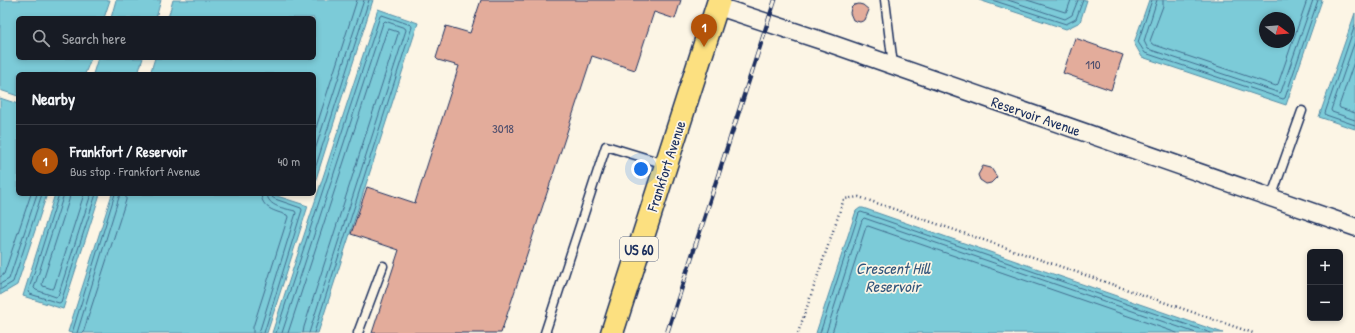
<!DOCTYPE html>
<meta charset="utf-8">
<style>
:root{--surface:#171b24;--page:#20242c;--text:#f1f3f6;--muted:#9ea1a6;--line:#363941;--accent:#b45309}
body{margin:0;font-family:"Patrick Hand",sans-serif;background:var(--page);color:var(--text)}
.controls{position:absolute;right:12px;bottom:12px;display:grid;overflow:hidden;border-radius:6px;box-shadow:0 2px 6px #0003}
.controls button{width:36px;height:36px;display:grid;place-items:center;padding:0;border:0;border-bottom:1px solid var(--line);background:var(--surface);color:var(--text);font:20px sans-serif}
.compass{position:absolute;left:1259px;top:12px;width:36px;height:36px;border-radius:50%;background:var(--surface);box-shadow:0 2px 6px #0003;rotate:106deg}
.you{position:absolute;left:641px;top:169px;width:14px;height:14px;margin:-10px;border:3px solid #fff;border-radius:50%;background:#1a73e8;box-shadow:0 0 0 6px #1a73e833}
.badge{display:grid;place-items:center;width:26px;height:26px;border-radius:50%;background:var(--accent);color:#fff;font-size:13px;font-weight:700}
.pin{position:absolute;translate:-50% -33px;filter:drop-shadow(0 1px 2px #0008)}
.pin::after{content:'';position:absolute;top:21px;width:14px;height:12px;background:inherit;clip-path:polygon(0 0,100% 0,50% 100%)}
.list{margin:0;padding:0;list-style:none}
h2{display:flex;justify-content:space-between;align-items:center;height:52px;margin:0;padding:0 16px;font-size:17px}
h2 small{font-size:13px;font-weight:400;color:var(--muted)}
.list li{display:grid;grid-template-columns:26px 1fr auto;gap:12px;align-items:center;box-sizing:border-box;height:72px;padding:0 16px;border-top:1px solid var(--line)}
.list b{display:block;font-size:15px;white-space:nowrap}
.list p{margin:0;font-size:13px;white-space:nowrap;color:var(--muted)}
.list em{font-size:13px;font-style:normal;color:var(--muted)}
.icon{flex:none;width:22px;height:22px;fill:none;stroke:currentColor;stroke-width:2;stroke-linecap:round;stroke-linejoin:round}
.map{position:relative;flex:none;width:1355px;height:333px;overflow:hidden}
.search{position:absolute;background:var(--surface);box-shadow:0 2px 6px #0003;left:16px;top:16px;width:300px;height:44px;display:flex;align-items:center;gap:10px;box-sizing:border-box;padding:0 14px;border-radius:6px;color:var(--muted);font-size:15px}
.panel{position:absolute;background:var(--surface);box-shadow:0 2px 6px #0003;left:16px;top:72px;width:300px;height:124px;border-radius:6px}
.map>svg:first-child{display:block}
.water{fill:#7ccbd8;stroke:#558da7;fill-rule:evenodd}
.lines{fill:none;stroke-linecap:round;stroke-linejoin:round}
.shore{stroke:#426d8f;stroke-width:1}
.building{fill:#e3ac9b;stroke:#1b2f5e}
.service-casing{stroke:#1b2f5e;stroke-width:11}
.minor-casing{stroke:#1b2f5e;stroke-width:20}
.primary-casing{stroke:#1b2f5e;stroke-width:25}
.path{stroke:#1b2f5e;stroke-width:2.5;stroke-dasharray:1 3;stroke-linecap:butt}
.service{stroke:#fcf5e5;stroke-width:8}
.minor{stroke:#fcf5e5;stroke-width:17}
.primary{stroke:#fce080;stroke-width:22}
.rail-casing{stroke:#1b2f5e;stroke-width:4.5}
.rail{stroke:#fcf5e5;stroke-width:3;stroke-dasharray:9;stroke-linecap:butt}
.labels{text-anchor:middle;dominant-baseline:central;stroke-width:3.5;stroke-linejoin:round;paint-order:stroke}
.number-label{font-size:13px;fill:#4d4e6d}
.shield{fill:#fcf5e5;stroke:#5e6a86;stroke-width:1}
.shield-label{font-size:14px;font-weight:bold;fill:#1b2f5e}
.street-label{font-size:15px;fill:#1b2f5e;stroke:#fcf5e5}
.water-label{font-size:16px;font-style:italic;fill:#33567c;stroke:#fcf5e5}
</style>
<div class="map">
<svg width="1355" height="333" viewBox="0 0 1355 333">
<rect width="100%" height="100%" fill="#fcf5e5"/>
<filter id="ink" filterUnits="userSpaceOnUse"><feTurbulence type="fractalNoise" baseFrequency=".025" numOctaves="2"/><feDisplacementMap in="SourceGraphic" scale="8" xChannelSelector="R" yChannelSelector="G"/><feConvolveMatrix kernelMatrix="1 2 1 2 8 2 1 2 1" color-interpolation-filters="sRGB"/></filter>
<g filter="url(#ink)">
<path class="water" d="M 0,0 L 110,0 L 104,18 L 18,18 L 18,58 L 91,58 L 85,74 L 18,74 L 18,96 L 0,90 Z
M 116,0 L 161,0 L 156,18 L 111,18 Z
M 173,0 L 373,0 L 315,182 L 314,181 L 314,74 L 150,74 L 155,58 L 314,58 L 314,18 L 168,18 Z
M 979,0 L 1087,0 L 1080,22 L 1066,29 Z
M 1149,0 L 1322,0 L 1286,105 L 1142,57 L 1134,43 ZM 1265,18 L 1289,18 L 1289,42 L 1265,42 Z
M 378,9 L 418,23 L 318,333 L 272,333 Z
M 1355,13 L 1355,129 L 1319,117 Z
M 98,58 L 143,58 L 138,74 L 93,74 Z
M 0,98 L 18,104 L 18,194 L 47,194 L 17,285 L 0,295 Z
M 55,194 L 100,194 L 63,309 L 23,296 Z
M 112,194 L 271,194 L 308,206 L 267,333 L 72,333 L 68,332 Z
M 860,208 L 863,208 L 1223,333 L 816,333 L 856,211 Z"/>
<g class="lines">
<path class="shore" d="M 992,0 L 1066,24 L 1076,19 L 1083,0
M 1008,0 L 1065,19 L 1072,15 L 1078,0
M 1027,0 L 1065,12 L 1067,11 L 1071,0
M 1152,0 L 1138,42 L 1145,53 L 1283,99 L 1285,98 L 1318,0
M 1157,0 L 1144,41 L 1148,49 L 1280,93 L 1281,92 L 1313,0
M 1163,0 L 1163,6 L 1150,41 L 1152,44 L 1276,86 L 1278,84 L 1307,0
M 1355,25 L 1325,113 L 1326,115 L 1355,125
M 1355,41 L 1331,110 L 1332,112 L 1355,120
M 1355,59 L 1339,106 L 1340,108 L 1355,113
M 314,134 L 357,0
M 314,153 L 364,0
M 314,172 L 369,0
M 59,194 L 28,292 L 30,294 L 59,303 L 61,302 L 96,194
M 64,194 L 34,288 L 36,290 L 56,297 L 58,296 L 91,194
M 70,194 L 69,200 L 42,284 L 43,286 L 52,289 L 54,288 L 84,194
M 0,277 L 4,274 L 31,194
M 0,284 L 9,279 L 37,194
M 0,290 L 13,282 L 42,194
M 72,333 L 115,194
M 77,333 L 120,194
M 83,333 L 126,200 L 126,194
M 253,333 L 253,327 L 288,217 L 287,215 C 275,211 262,209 261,194
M 259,333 L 296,213 L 295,211 C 284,208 268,207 267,194
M 264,333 L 302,210 L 301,208 L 275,199 L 272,197 L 272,194
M 276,333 L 380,16 L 382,15 L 411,25 L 412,27 L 314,333
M 282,333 L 383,23 L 385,21 L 405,28 L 406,30 L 309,333
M 288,333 L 387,30 L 389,29 L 398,32 L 398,34 L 304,327 L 303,333
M 820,333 L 859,213 L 861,212 L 1211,333
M 826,333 L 862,220 L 864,218 L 1196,333
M 832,333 L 866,227 L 868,226 L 1177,333"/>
</g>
<path class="building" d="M 481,0 L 681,0 L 675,19 L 654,12 L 635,70 L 592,56 L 501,333 L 372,333 L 399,250 L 351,234 L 367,187 L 415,203 L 459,66 L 438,60 L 436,58 L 446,26 L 470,33 Z
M 859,4 L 863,5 L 869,10 L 865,20 L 860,22 L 853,20 L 850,13 L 851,8 L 854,5 Z
M 1075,38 L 1123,55 L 1111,90 L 1063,73 Z
M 983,166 L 991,168 L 997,177 L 991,183 L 986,184 L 980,180 L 978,175 Z"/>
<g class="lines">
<defs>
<path id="service" d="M 885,0 L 893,65
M 1271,198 L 1302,111
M 358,333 L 383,266
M 545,333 L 606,146 L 665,164"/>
<path id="minor" d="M 717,6 L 829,43 L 1355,227"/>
<path id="primary" d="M 612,333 L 719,0"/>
</defs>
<use href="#service" class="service-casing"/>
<use href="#minor" class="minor-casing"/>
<use href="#primary" class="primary-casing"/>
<path class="path" d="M 798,333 L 844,199 L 859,197 L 1253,333"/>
<use href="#service" class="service"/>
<use href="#minor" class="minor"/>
<use href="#primary" class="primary"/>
<defs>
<path id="rail" d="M 667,333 L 775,0"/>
</defs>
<use href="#rail" class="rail-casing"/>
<use href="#rail" class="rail"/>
</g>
</g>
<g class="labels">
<g class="number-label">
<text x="1093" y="64">110</text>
<text x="503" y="128">3018</text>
</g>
<rect class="shield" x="620" y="237" width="38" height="24" rx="3"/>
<g class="shield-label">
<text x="639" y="249">US 60</text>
</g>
<g class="street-label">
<text transform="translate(1036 116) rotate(19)">Reservoir Avenue</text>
<text transform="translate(666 166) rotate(-72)">Frankfort Avenue</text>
</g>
<g class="water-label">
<text x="893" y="268">Crescent Hill<tspan x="893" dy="18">Reservoir</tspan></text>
</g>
</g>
</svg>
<div class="controls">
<button>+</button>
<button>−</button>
</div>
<svg class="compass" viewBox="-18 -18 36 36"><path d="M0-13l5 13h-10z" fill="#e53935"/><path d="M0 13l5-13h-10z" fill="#9ea1a6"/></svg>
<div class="you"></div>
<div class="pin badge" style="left:704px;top:47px">1</div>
<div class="search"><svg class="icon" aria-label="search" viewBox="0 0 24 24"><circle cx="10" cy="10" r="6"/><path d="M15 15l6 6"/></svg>Search here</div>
<section class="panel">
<h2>Nearby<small></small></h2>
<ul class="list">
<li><span class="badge">1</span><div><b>Frankfort / Reservoir</b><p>Bus stop · Frankfort Avenue</p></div><em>40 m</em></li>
</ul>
</section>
</div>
